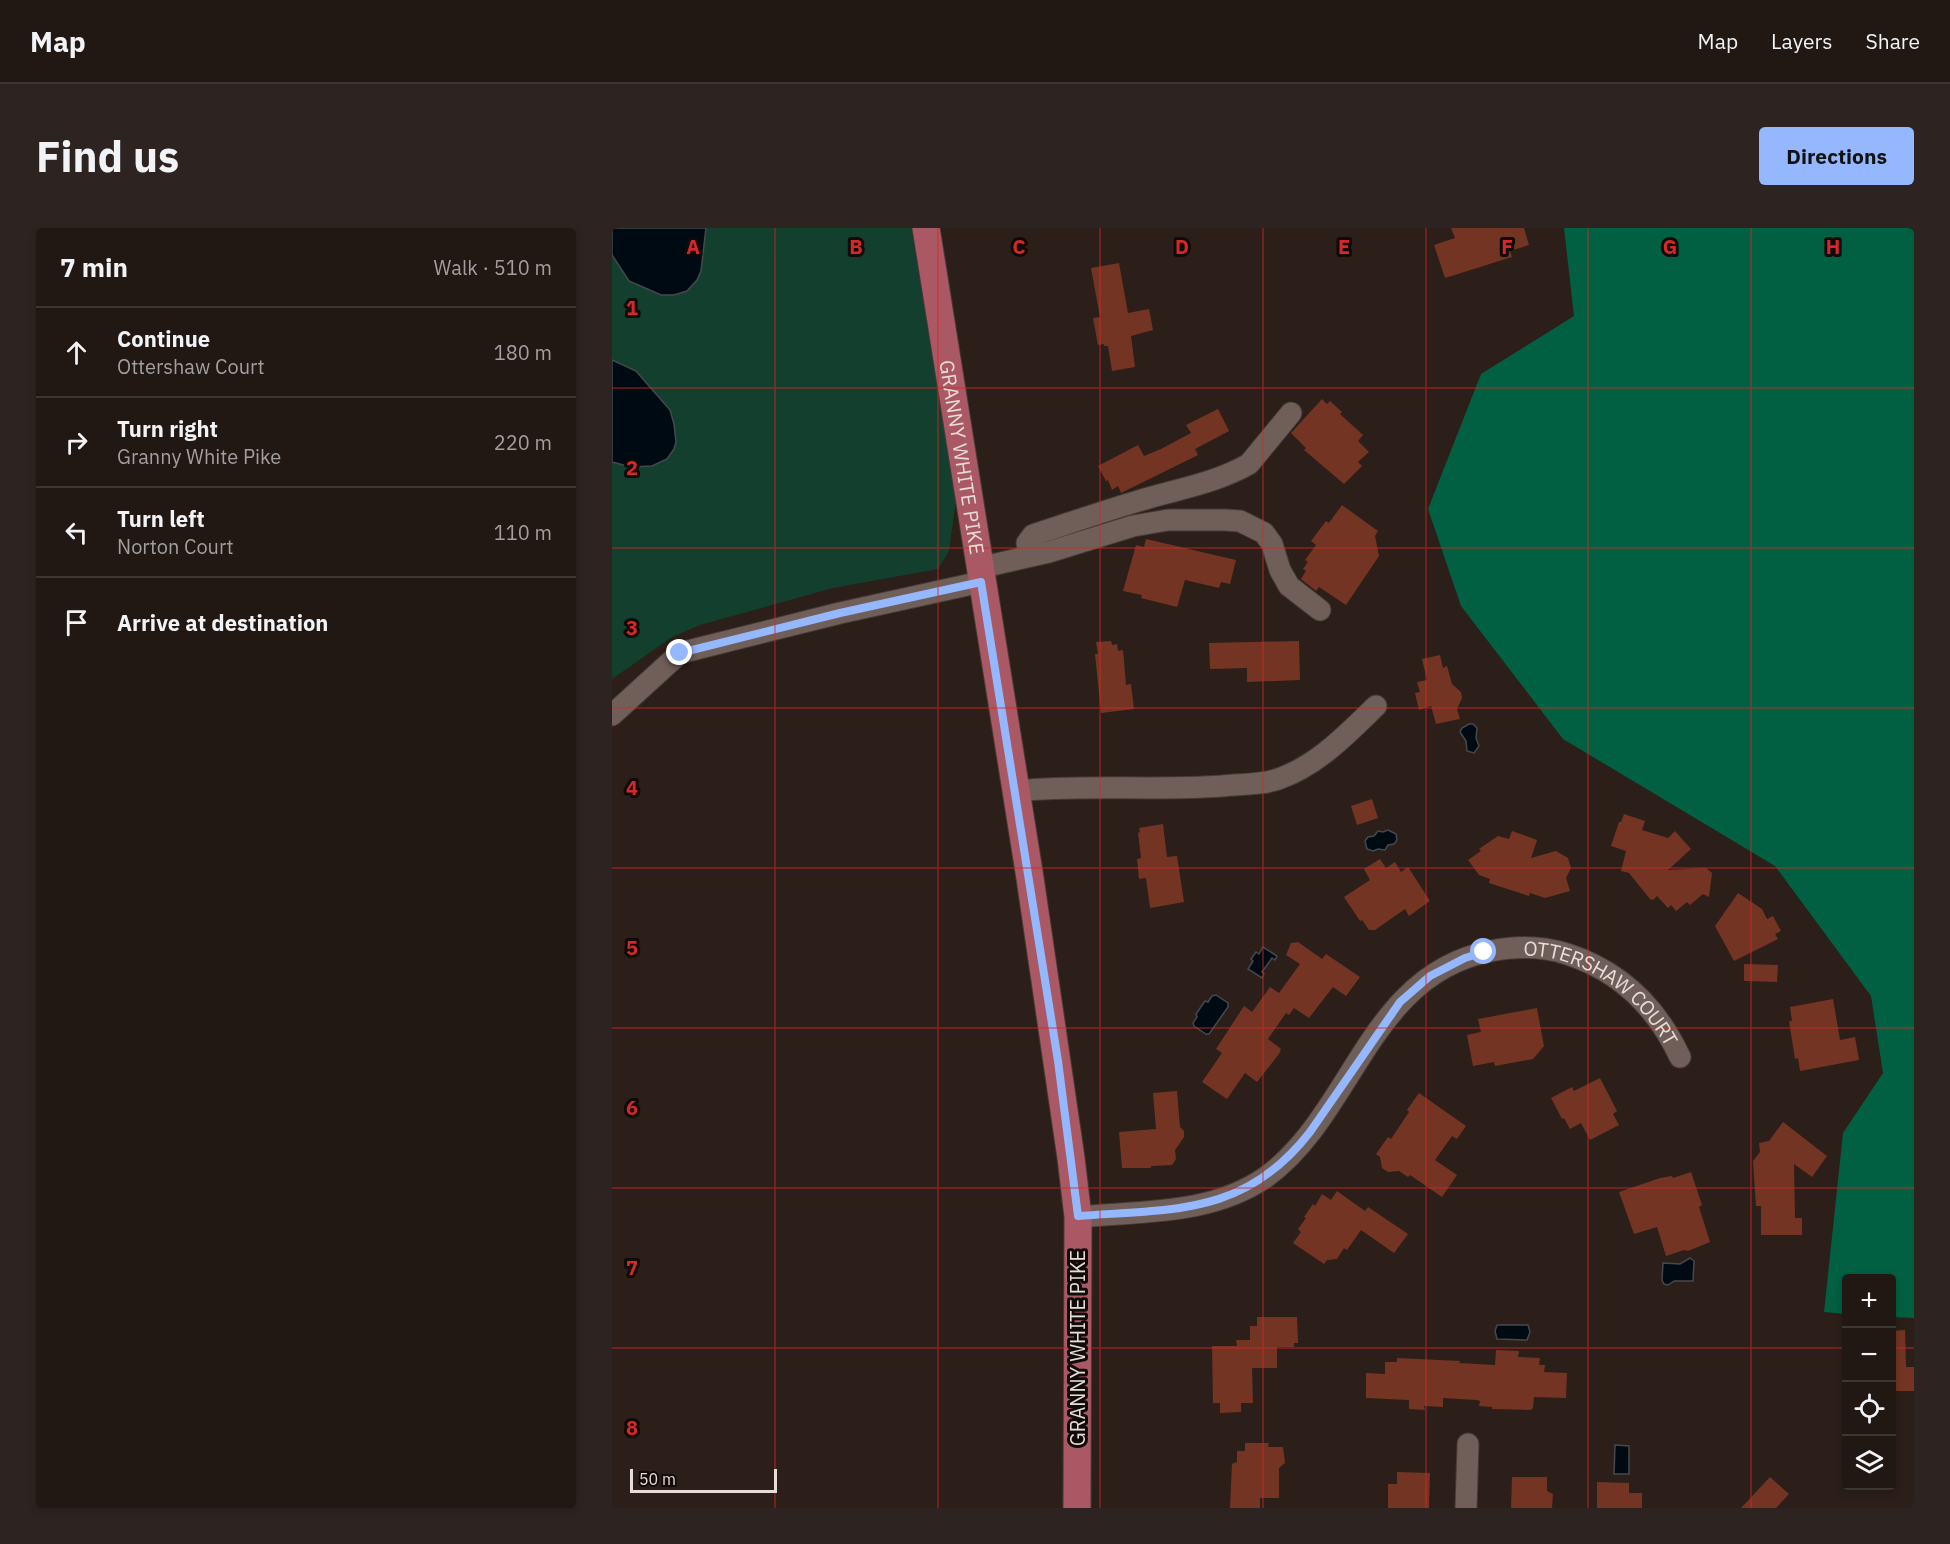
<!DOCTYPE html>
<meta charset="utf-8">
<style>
:root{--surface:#211713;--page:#2d2421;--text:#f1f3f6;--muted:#a29fa0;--line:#3e3633;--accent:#94b7fd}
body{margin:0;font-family:"IBM Plex Sans",sans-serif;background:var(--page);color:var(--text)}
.controls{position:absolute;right:18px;bottom:18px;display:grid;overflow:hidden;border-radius:6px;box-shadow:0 3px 9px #0003}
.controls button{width:54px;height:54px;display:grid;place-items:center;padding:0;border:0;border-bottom:2px solid var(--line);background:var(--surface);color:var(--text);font:30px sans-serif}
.scale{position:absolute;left:18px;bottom:15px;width:147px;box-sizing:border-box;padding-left:6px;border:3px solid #e6ddd9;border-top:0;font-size:16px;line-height:21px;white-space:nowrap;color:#e6ddd9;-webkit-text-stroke:4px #100a08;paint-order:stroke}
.stop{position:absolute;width:18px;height:18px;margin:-14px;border:4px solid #94b7fd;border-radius:50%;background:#fff}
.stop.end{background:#94b7fd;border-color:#fff;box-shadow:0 2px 6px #0008}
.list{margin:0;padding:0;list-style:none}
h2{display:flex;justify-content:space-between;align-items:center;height:78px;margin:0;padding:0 24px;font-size:26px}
h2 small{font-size:20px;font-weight:400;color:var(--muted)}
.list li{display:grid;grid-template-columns:39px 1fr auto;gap:18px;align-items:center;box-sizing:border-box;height:90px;padding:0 24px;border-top:2px solid var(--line)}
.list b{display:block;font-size:22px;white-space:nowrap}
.list p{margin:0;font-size:20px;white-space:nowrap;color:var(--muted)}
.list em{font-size:20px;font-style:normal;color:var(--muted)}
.icon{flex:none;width:33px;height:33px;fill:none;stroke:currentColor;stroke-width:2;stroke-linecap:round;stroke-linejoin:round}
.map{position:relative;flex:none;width:1302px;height:1280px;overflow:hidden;border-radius:6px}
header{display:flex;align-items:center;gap:36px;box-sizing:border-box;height:84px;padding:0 30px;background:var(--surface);border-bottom:2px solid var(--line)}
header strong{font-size:28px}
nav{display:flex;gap:33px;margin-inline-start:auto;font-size:21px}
.intro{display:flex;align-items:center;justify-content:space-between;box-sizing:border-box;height:144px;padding:0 36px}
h1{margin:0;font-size:42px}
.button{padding:15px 27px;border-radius:6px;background:var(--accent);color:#111;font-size:21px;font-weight:700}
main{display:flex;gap:36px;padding:0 36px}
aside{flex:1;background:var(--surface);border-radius:6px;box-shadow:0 3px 9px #0003}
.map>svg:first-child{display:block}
.green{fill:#13402e}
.forest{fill:#026042}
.water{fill:#000a13;stroke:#45494e;stroke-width:1.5}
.building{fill:#733424}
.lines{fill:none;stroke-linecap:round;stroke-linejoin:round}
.minor-casing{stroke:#463b38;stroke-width:23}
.major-casing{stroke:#463b38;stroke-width:29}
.minor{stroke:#705f59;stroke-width:21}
.major{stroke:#aa5863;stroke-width:27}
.route{stroke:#94b7fd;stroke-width:8}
.grid{fill:none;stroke:#d62828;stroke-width:1.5;stroke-opacity:0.55}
.labels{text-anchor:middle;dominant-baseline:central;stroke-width:6;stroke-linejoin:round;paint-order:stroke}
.street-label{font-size:20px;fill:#e6ddd9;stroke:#100a08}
.grid-label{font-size:20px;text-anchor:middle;font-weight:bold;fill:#d62828;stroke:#100a08;stroke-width:6;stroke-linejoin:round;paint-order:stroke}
</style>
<header>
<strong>Map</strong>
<nav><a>Map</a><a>Layers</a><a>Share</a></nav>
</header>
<div class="intro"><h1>Find us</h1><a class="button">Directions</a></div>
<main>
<aside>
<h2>7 min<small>Walk · 510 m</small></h2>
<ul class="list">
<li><svg class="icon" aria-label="ahead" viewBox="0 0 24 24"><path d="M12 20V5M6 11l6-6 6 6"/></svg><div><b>Continue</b><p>Ottershaw Court</p></div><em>180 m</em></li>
<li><svg class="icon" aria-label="right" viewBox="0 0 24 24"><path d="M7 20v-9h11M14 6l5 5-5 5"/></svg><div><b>Turn right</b><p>Granny White Pike</p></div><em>220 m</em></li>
<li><svg class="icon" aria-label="left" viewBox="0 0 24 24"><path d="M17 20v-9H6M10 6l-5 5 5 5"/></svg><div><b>Turn left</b><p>Norton Court</p></div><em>110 m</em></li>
<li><svg class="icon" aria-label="arrive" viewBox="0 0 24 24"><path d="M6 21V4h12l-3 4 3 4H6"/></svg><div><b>Arrive at destination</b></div></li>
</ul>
</aside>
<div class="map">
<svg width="1302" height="1280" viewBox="0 0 1302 1280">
<rect width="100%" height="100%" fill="#2c1f19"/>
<path class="green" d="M 0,0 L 299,0 L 344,272 L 337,323 L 326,341 L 221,360 L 88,397 L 60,409 L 0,451 Z"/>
<path class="forest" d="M 952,0 L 1302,0 L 1302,1090 L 1280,1089 L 1280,1050 L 1234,1050 L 1234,1086 L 1212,1084 L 1231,905 L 1271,845 L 1259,768 L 1163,638 L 951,511 L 849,378 L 816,281 L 869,146 L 962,88 Z"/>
<path class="water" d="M 0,0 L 94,0 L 89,43 L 85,52 L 75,63 L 62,67 L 49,67 L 17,53 L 0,27 Z
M 0,132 L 24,143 L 58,182 L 62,196 L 64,214 L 62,221 L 55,231 L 40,238 L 19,239 L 0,234 Z
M 857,496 L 861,496 L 865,500 L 864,510 L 867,518 L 862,525 L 855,523 L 854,513 L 848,504 L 850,500 Z
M 776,602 L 784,606 L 785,612 L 782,616 L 776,617 L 773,622 L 766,621 L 761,623 L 755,621 L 753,613 L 756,609 L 762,608 L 766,603 L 771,604 Z
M 651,719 L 665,728 L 663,732 L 660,730 L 650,744 L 652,746 L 650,750 L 636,741 L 641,733 L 639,731 L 644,724 L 647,726 Z
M 604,767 L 616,775 L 616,779 L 597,806 L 594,806 L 582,798 L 581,795 L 585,789 L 584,786 L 593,773 L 596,774 L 600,768 Z
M 1078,1030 L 1082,1033 L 1081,1053 L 1062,1053 L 1056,1057 L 1052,1056 L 1050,1052 L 1051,1035 L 1068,1036 Z
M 885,1097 L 916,1097 L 918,1104 L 915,1112 L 885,1111 L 883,1103 Z
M 1003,1217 L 1017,1218 L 1017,1246 L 1002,1246 Z"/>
<path class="building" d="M 839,0 L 912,0 L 917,17 L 898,23 L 900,29 L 833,50 L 822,17 L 843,10 Z
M 507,35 L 516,85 L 537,81 L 541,102 L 519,108 L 523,139 L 500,143 L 496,118 L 492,118 L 492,116 L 486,117 L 481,90 L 488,89 L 479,40 Z
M 710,171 L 715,176 L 718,173 L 730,184 L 728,186 L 751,207 L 746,213 L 757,224 L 746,234 L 750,238 L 732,256 L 692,222 L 694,220 L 679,205 Z
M 606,181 L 617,203 L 583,221 L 586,227 L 509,265 L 506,258 L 500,262 L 496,252 L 494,253 L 486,238 L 526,217 L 532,228 L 549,221 L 579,205 L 574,197 Z
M 730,277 L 766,303 L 763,308 L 767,328 L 734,377 L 707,359 L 704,363 L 689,351 L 694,343 L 691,341 L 696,334 L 693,332 L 704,317 L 699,313 L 714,293 L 717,295 Z
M 534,311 L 624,332 L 618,356 L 609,354 L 607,360 L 573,352 L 565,379 L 529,370 L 530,367 L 511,363 L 524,317 L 532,319 Z
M 499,413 L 500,417 L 505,416 L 506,423 L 511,422 L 514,457 L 519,456 L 522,481 L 489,485 L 483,426 L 486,426 L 484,414 Z
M 687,413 L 688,452 L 635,454 L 635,440 L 598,441 L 597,415 Z
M 828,427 L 831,440 L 835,438 L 840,456 L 849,464 L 850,470 L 845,481 L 848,491 L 824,496 L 819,478 L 807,482 L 803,465 L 808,464 L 805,454 L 815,452 L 810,431 Z
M 760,571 L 766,590 L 745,597 L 739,578 Z
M 1012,586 L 1033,593 L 1030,602 L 1056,610 L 1063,603 L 1079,621 L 1056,642 L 1094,640 L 1100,645 L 1097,669 L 1091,666 L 1078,677 L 1075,674 L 1064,683 L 1059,677 L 1056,680 L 1045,668 L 1041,672 L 1038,671 L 1017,645 L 1009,643 L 1014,623 L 999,618 L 1007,594 L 1009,594 Z
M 551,596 L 555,629 L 565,628 L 572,674 L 538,680 L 534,650 L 527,651 L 525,631 L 529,630 L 526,605 L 528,604 L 527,600 Z
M 900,603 L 925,612 L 919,630 L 944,623 L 956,630 L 959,640 L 954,650 L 958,663 L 933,670 L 918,665 L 917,668 L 877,655 L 878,651 L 867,647 L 856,632 L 869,623 L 867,621 L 886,608 L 897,611 Z
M 768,631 L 774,640 L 783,634 L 789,644 L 796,639 L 818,673 L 797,688 L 793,681 L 763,702 L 757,702 L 750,692 L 748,693 L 732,669 L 758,652 L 752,641 Z
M 1126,665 L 1150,681 L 1155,691 L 1161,688 L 1169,703 L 1163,706 L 1166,711 L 1122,733 L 1103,698 Z
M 686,714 L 710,731 L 714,726 L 748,749 L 734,768 L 721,759 L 697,790 L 682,780 L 677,787 L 674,785 L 656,811 L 669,821 L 667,826 L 645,854 L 633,845 L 615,871 L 590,854 L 610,825 L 604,821 L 632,778 L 640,784 L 658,759 L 667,765 L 688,736 L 674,727 L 679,715 Z
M 1132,736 L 1166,737 L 1165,754 L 1132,753 Z
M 1221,771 L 1228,812 L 1243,809 L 1247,832 L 1188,843 L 1186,830 L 1183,831 L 1177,793 L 1180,793 L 1178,779 Z
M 925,780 L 932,818 L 921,831 L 883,838 L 882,834 L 861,838 L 855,807 L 869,804 L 866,791 Z
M 988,850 L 1005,883 L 1001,886 L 1007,897 L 978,912 L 969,895 L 958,901 L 952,890 L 950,891 L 939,870 L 960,859 L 962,863 Z
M 565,863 L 568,899 L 572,903 L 572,909 L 563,922 L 564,931 L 560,937 L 539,938 L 539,940 L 510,940 L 507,904 L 544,901 L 541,865 Z
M 807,865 L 854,898 L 845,911 L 840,908 L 823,932 L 845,947 L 830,969 L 798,947 L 796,949 L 787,943 L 776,944 L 770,940 L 768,929 L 764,926 L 776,909 L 779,911 L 797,884 L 795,882 Z
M 1171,894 L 1215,928 L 1200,949 L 1182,936 L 1183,990 L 1190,990 L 1190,1007 L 1149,1007 L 1149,978 L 1144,978 L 1141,933 L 1148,924 L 1147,915 L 1157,913 Z
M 1079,944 L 1090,977 L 1087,979 L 1098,1014 L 1076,1023 L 1072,1022 L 1054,1028 L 1045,999 L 1022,1006 L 1007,964 L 1048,950 L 1060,948 L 1061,950 Z
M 725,963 L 753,983 L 756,979 L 796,1006 L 782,1025 L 749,1002 L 735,1022 L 732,1020 L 725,1031 L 715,1032 L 712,1036 L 681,1015 L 689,1004 L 686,1001 L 694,990 L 692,989 L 701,976 L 703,978 L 710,966 L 719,972 Z
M 645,1089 L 685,1089 L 686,1115 L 682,1115 L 682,1119 L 665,1119 L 665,1140 L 640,1140 L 641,1175 L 629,1175 L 629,1184 L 608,1185 L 608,1175 L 601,1175 L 600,1118 L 625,1118 L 624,1112 L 638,1112 L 638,1098 L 645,1098 Z
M 1293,1102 L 1294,1139 L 1302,1139 L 1302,1163 L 1280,1163 L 1280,1103 Z
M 884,1122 L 907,1123 L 906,1129 L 928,1130 L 927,1137 L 933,1137 L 932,1144 L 955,1145 L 954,1170 L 922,1169 L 921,1180 L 919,1182 L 880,1181 L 880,1179 L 867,1178 L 868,1173 L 865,1172 L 831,1170 L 831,1179 L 812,1178 L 813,1182 L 797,1181 L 797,1172 L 754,1170 L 754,1145 L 773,1146 L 773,1134 L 785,1134 L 785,1130 L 848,1133 L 847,1135 L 883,1137 Z
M 633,1215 L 657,1215 L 656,1219 L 671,1219 L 673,1235 L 667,1240 L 667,1270 L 648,1270 L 648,1280 L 618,1280 L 620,1236 L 625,1234 L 625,1223 L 633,1223 Z
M 785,1244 L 818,1245 L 817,1280 L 776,1280 L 776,1256 L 785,1256 Z
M 900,1249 L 935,1249 L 935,1263 L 941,1266 L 940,1280 L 899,1280 Z
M 1158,1249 L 1177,1266 L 1164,1280 L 1129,1280 Z
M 985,1254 L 1017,1255 L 1017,1265 L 1030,1265 L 1030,1280 L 985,1280 Z"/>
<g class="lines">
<defs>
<g id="minor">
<path d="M 417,328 L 415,315 L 421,307 C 455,296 489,284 523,274 C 561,262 602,256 637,236 L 679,185"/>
<path d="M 367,340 L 437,324 L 521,298 L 556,292 L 613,292 L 628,293 L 652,305 L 660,316 L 668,342 L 677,358 L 708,382"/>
<path d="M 0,487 L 68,425 L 228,385 L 369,354"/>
<path d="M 403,563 C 472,556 541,563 610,558 C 629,556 652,557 669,550 C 707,536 736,505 764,478"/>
<path id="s1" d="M 466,989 C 529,983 600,987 654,949 C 742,885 757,746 879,723 C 904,718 930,718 955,726 C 1008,743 1045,780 1068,829"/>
<path d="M 854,1280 L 856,1216"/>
</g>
<g id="major">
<path id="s2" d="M 314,0 L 418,650 L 459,930 L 466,989 L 465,1280"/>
</g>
</defs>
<use href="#minor" class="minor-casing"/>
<use href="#major" class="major-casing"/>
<use href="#minor" class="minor"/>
<use href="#major" class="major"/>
</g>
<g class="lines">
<path class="route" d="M 68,425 L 228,385 L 369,354 L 446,833 L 466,988 C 561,981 633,988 698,904 L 788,774 L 818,748 L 853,730 L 872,724"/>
</g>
<path class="grid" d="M 163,0 L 163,1280M 326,0 L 326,1280M 488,0 L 488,1280M 651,0 L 651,1280M 814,0 L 814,1280M 976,0 L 976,1280M 1139,0 L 1139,1280M 0,160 L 1302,160M 0,320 L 1302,320M 0,480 L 1302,480M 0,640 L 1302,640M 0,800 L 1302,800M 0,960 L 1302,960M 0,1120 L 1234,1120M 1280,1120 L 1302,1120"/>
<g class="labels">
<g class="street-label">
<text stroke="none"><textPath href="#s2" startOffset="232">GRANNY WHITE PIKE</textPath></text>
<text stroke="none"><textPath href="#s1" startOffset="648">OTTERSHAW COURT</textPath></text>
<text transform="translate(465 1120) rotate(-90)">GRANNY WHITE PIKE</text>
</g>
</g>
<g class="grid-label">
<text x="81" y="26">A</text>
<text x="244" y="26">B</text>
<text x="407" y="26">C</text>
<text x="570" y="26">D</text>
<text x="732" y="26">E</text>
<text x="895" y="26">F</text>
<text x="1058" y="26">G</text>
<text x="1221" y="26">H</text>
<text x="20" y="87">1</text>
<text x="20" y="247">2</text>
<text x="20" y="407">3</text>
<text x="20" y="567">4</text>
<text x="20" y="727">5</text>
<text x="20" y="887">6</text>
<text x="20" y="1047">7</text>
<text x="20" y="1207">8</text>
</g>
</svg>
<div class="controls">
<button>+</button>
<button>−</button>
<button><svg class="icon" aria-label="locate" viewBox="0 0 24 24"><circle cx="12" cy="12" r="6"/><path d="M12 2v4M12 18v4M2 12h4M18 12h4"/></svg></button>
<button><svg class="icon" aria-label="layers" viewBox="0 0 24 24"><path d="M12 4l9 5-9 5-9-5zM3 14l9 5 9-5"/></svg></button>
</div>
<div class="scale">50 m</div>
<div class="stop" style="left:872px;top:724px"></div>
<div class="stop end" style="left:68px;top:425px"></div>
</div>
</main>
